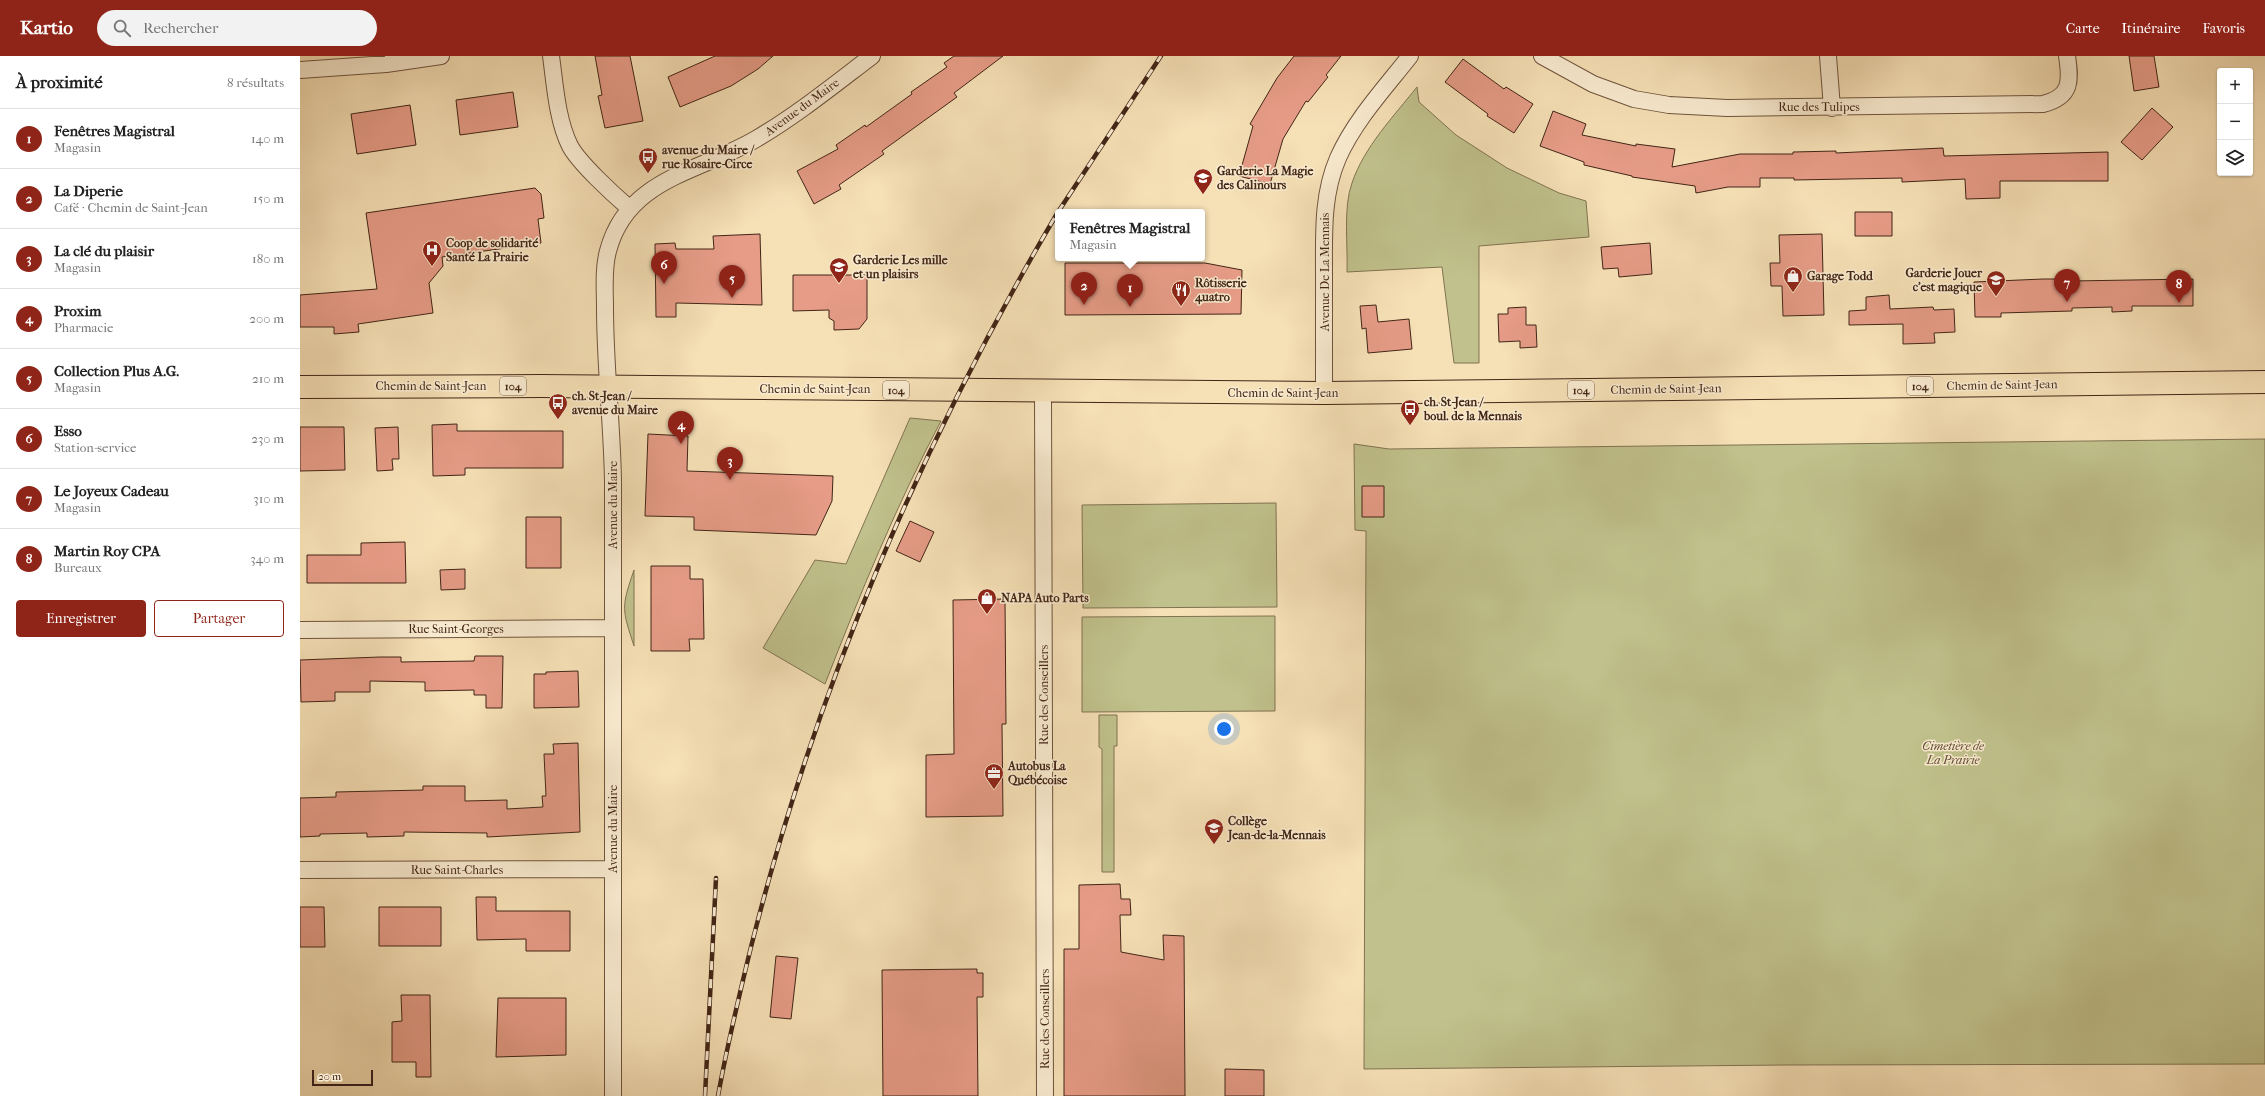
<!DOCTYPE html>
<html lang="fr">
<meta charset="utf-8">
<style>
:root{--surface:#fff;--page:#f2f2f2;--text:#222;--muted:#767676;--line:#e0e0e0;--accent:#8f2418}
body{margin:0;font-family:"IM FELL French Canon",serif;background:var(--page);color:var(--text)}
.controls{position:absolute;right:12px;top:12px;display:grid;overflow:hidden;border-radius:4px;box-shadow:0 1px 3px #0004}
.controls button{width:36px;height:36px;display:grid;place-items:center;padding:0;border:0;border-bottom:1px solid var(--line);background:var(--surface);color:var(--text);font:20px sans-serif}
.scale{position:absolute;left:12px;bottom:10px;width:61px;box-sizing:border-box;padding-left:4px;border:2px solid #422516;border-top:0;font-size:11px;line-height:14px;white-space:nowrap;color:#422516;-webkit-text-stroke:3px #f9ebd0;paint-order:stroke}
.you{position:absolute;left:924px;top:673px;width:14px;height:14px;margin:-10px;border:3px solid #fff;border-radius:50%;background:#1a73e8;box-shadow:0 0 0 6px #1a73e833}
.badge{display:grid;place-items:center;width:26px;height:26px;border-radius:50%;background:var(--accent);color:#fff;font-size:13px;font-weight:700}
.pin{position:absolute;translate:-50% -33px;filter:drop-shadow(0 1px 2px #0008)}
.pin::after{content:'';position:absolute;top:21px;width:14px;height:12px;background:inherit;clip-path:polygon(0 0,100% 0,50% 100%)}
.popup{position:absolute;left:755px;top:153px;width:150px;height:52px;box-sizing:border-box;display:grid;place-content:center;border-radius:4px;background:var(--surface);filter:drop-shadow(0 1px 3px #0005);font-size:13px;white-space:nowrap;color:var(--muted)}
.popup b{font-size:15px;color:var(--text)}
.popup::after{content:'';position:absolute;left:50%;top:100%;margin-left:-8px;border:8px solid transparent;border-top-color:var(--surface)}
.list{margin:0;padding:0;list-style:none}
h2{display:flex;justify-content:space-between;align-items:center;height:52px;margin:0;padding:0 16px;font-size:17px}
h2 small{font-size:13px;font-weight:400;color:var(--muted)}
.list li{display:grid;grid-template-columns:26px 1fr auto;gap:12px;align-items:center;box-sizing:border-box;height:60px;padding:0 16px;border-top:1px solid var(--line)}
.list b{display:block;font-size:15px;white-space:nowrap}
.list p{margin:0;font-size:13px;white-space:nowrap;color:var(--muted)}
.list em{font-size:13px;font-style:normal;color:var(--muted)}
.actions{display:flex;gap:8px;padding:12px 16px}
.actions a{flex:1;padding:9px 0;border:1px solid var(--accent);border-radius:4px;text-align:center;font-size:14px;color:var(--accent)}
.actions .main{background:var(--accent);color:#fff}
.icon{flex:none;width:22px;height:22px;fill:none;stroke:currentColor;stroke-width:2;stroke-linecap:round;stroke-linejoin:round}
.map{position:relative;flex:none;width:1965px;height:1040px;overflow:hidden}
header{display:flex;align-items:center;gap:24px;box-sizing:border-box;height:56px;padding:0 20px;background:var(--accent);color:#fff}
header strong{font-size:19px}
nav{display:flex;gap:22px;margin-inline-start:auto;font-size:14px}
.search{width:280px;height:36px;background:var(--page);display:flex;align-items:center;gap:10px;box-sizing:border-box;padding:0 14px;border-radius:22px;color:var(--muted);font-size:15px}
main{display:flex}
aside{flex:1;background:var(--surface)}
.map>svg:first-child{display:block}
.green{fill:#c0c18c;stroke:#817351}
.building{fill:#e69c87;stroke:#422516}
.lines{fill:none;stroke-linecap:round;stroke-linejoin:round}
.minor-casing{stroke:#6f543e;stroke-width:18}
.primary-casing{stroke:#422516;stroke-width:24}
.minor{stroke:#f9ebd0;stroke-width:16}
.primary{stroke:#f6e0b6;stroke-width:22}
.rail-casing{stroke:#422516;stroke-width:4.5}
.rail{stroke:#f9ebd0;stroke-width:3;stroke-dasharray:9;stroke-linecap:butt}
.labels{text-anchor:middle;dominant-baseline:central;stroke-width:3;stroke-linejoin:round;paint-order:stroke}
.shield{fill:#f9ebd0;stroke:#79604e;stroke-width:1}
.shield-label{font-size:11px;font-weight:bold;fill:#422516}
.street-label{font-size:12px;fill:#422516;stroke:#f9ebd0}
.poi-label{font-size:12px;font-weight:bold;fill:#422516;stroke:#f9ebd0;text-anchor:start}
.park-label{font-size:12px;font-style:italic;fill:#624c34;stroke:#f9ebd0}
</style>
<header>
<strong>Kartio</strong>
<div class="search"><svg class="icon" aria-label="search" viewBox="0 0 24 24"><circle cx="10" cy="10" r="6"/><path d="M15 15l6 6"/></svg>Rechercher</div>
<nav><a>Carte</a><a>Itinéraire</a><a>Favoris</a></nav>
</header>
<main>
<aside>
<h2>À proximité<small>8 résultats</small></h2>
<ul class="list">
<li><span class="badge">1</span><div><b>Fenêtres Magistral</b><p>Magasin</p></div><em>140 m</em></li>
<li><span class="badge">2</span><div><b>La Diperie</b><p>Café · Chemin de Saint-Jean</p></div><em>150 m</em></li>
<li><span class="badge">3</span><div><b>La clé du plaisir</b><p>Magasin</p></div><em>180 m</em></li>
<li><span class="badge">4</span><div><b>Proxim</b><p>Pharmacie</p></div><em>200 m</em></li>
<li><span class="badge">5</span><div><b>Collection Plus A.G.</b><p>Magasin</p></div><em>210 m</em></li>
<li><span class="badge">6</span><div><b>Esso</b><p>Station-service</p></div><em>230 m</em></li>
<li><span class="badge">7</span><div><b>Le Joyeux Cadeau</b><p>Magasin</p></div><em>310 m</em></li>
<li><span class="badge">8</span><div><b>Martin Roy CPA</b><p>Bureaux</p></div><em>340 m</em></li>
</ul>
<div class="actions"><a class="main">Enregistrer</a><a>Partager</a></div>
</aside>
<div class="map">
<svg width="1965" height="1040" viewBox="0 0 1965 1040">
<rect width="100%" height="100%" fill="#f6e0b6"/>
<filter id="stains"><feTurbulence type="fractalNoise" baseFrequency=".005" numOctaves="4"/><feColorMatrix values="0 0 0 0 .2 0 0 0 0 .09 0 0 0 0 .02 0 0 0 .5 -.17"/></filter>
<radialGradient id="worn" r=".72"><stop offset=".6" stop-color="#630" stop-opacity="0"/><stop offset="1" stop-color="#630" stop-opacity=".3"/></radialGradient>
<path class="green" d="M 1117,31 L 1119,46 L 1156,79 L 1207,112 L 1259,137 L 1286,145 L 1289,181 L 1179,190 L 1179,307 L 1154,307 L 1142,211 L 1047,216 C 1048,189 1043,151 1052,127 C 1064,91 1094,60 1117,31 Z
M 610,362 L 641,365 C 596,450 560,538 525,628 L 463,592 L 515,504 L 546,508 Z
M 1965,383 L 1965,1008 L 1487,1009 L 1064,1013 L 1066,475 L 1055,474 L 1054,388 L 1089,393 Z
M 976,447 L 977,551 L 783,552 L 782,449 Z
M 334,514 L 334,590 C 322,553 321,552 334,514 Z
M 975,560 L 975,655 L 782,656 L 782,561 Z
M 799,659 L 817,659 L 817,690 L 814,690 L 814,816 L 802,816 L 802,693 L 799,691 Z"/>
<path class="building" d="M 295,0 L 330,0 L 343,65 L 305,72 L 298,40 L 302,39 Z
M 415,0 L 473,0 L 458,13 L 431,30 L 380,51 L 368,21 Z
M 654,0 L 703,0 L 654,37 L 657,41 L 582,95 L 584,98 L 539,129 L 541,133 L 514,148 L 497,115 L 538,93 L 536,89 L 565,69 L 566,71 L 612,38 L 611,36 L 647,11 L 644,7 Z
M 994,0 L 1041,0 L 1026,19 L 1028,21 L 1008,46 L 1006,45 L 983,83 L 970,128 L 939,120 L 953,70 L 950,68 L 977,22 Z
M 1829,0 L 1854,0 L 1859,31 L 1834,35 Z
M 1163,3 L 1204,33 L 1206,31 L 1233,48 L 1214,77 L 1187,60 L 1188,58 L 1145,26 Z
M 213,36 L 218,71 L 160,79 L 156,44 Z
M 110,49 L 116,89 L 57,98 L 51,58 Z
M 1852,52 L 1873,71 L 1842,104 L 1821,86 Z
M 1253,55 L 1286,68 L 1282,79 L 1336,90 L 1336,88 L 1375,93 L 1372,111 L 1440,98 L 1493,98 L 1493,96 L 1536,95 L 1536,97 L 1643,92 L 1644,100 L 1808,96 L 1808,125 L 1700,125 L 1700,142 L 1666,143 L 1665,123 L 1602,126 L 1602,122 L 1494,124 L 1494,122 L 1460,122 L 1460,131 L 1428,131 L 1396,137 L 1395,130 L 1332,121 L 1332,120 L 1284,109 L 1284,106 L 1240,90 Z
M 235,132 L 241,138 L 244,162 L 238,163 L 241,187 L 142,201 L 143,210 L 129,227 L 133,257 L 58,268 L 59,276 L 34,278 L 34,271 L 0,271 L 0,239 L 77,233 L 66,157 Z
M 1555,156 L 1592,156 L 1592,180 L 1555,180 Z
M 460,178 L 462,249 L 376,247 L 376,261 L 356,261 L 355,188 L 375,187 L 376,193 L 414,193 L 413,180 Z
M 1522,178 L 1524,259 L 1483,260 L 1482,230 L 1471,230 L 1470,207 L 1480,207 L 1479,179 Z
M 1350,187 L 1352,218 L 1319,221 L 1318,212 L 1303,213 L 1301,191 Z
M 765,207 L 905,207 L 942,214 L 941,258 L 765,259 Z
M 493,219 L 567,219 L 567,263 L 559,273 L 534,274 L 534,265 L 529,262 L 529,254 L 493,255 Z
M 1743,223 L 1771,223 L 1771,225 L 1893,223 L 1893,250 L 1832,250 L 1832,255 L 1812,256 L 1812,251 L 1772,252 L 1772,255 L 1701,257 L 1701,261 L 1675,261 L 1674,226 Z
M 1589,239 L 1590,253 L 1633,251 L 1634,254 L 1654,253 L 1655,276 L 1634,277 L 1635,287 L 1603,288 L 1603,268 L 1549,269 L 1549,255 L 1566,254 L 1566,241 Z
M 1076,249 L 1078,266 L 1109,263 L 1112,293 L 1068,297 L 1066,272 L 1062,273 L 1060,250 Z
M 1226,251 L 1226,269 L 1236,269 L 1237,291 L 1220,292 L 1220,285 L 1199,286 L 1198,258 L 1208,258 L 1208,252 Z
M 157,368 L 157,375 L 263,375 L 263,412 L 165,412 L 165,419 L 133,420 L 132,369 Z
M 0,371 L 44,371 L 45,414 L 0,415 Z
M 98,371 L 99,403 L 92,403 L 93,414 L 77,415 L 75,372 Z
M 348,378 L 388,380 L 387,415 L 533,420 L 532,445 L 516,479 L 394,474 L 394,461 L 345,460 Z
M 1062,430 L 1084,430 L 1084,461 L 1062,461 Z
M 226,461 L 261,461 L 261,512 L 226,512 Z
M 610,465 L 634,476 L 620,506 L 596,495 Z
M 105,486 L 106,527 L 7,527 L 7,499 L 61,499 L 61,487 Z
M 351,510 L 390,510 L 390,523 L 403,523 L 404,583 L 389,583 L 390,595 L 351,595 Z
M 165,513 L 165,533 L 141,534 L 140,514 Z
M 705,543 L 706,668 L 702,668 L 703,760 L 626,761 L 626,699 L 654,698 L 653,544 Z
M 175,600 L 203,600 L 202,652 L 186,652 L 186,639 L 174,639 L 174,634 L 125,635 L 125,626 L 70,625 L 70,636 L 35,636 L 35,645 L 1,646 L 0,604 L 80,601 L 101,601 L 101,606 L 174,605 Z
M 278,615 L 279,651 L 234,652 L 234,618 L 246,618 L 246,616 Z
M 278,687 L 280,776 L 187,781 L 187,777 L 104,776 L 104,780 L 67,781 L 67,777 L 20,778 L 20,780 L 0,781 L 0,742 L 36,741 L 36,736 L 123,734 L 123,730 L 165,730 L 165,745 L 207,744 L 207,753 L 243,751 L 242,740 L 246,740 L 244,698 L 254,698 L 253,688 Z
M 820,828 L 821,843 L 830,843 L 831,859 L 820,859 L 821,896 L 864,904 L 863,879 L 884,880 L 885,1040 L 764,1040 L 764,893 L 779,893 L 779,829 Z
M 176,841 L 196,841 L 196,855 L 270,855 L 270,895 L 226,895 L 226,883 L 177,884 Z
M 0,851 L 24,851 L 25,891 L 0,891 Z
M 79,851 L 141,851 L 141,890 L 79,890 Z
M 476,900 L 498,902 L 491,963 L 470,961 Z
M 677,913 L 677,917 L 683,917 L 683,941 L 677,941 L 678,1040 L 583,1040 L 582,914 Z
M 101,939 L 130,939 L 131,1021 L 116,1021 L 116,1006 L 92,1006 L 92,966 L 102,965 Z
M 198,942 L 266,942 L 266,999 L 196,1001 Z
M 925,1013 L 964,1014 L 964,1040 L 925,1040 Z"/>
<g class="lines">
<defs>
<path id="minor" d="M 251,0 C 255,29 257,64 270,90 C 279,107 314,139 329,152
M 1242,0 L 1293,28 L 1334,43 L 1369,49 L 1427,52 L 1743,48 C 1771,41 1771,26 1767,0
M 1528,0 L 1532,52
M 0,14 L 86,8 L 141,0
M 743,335 L 745,1040
M 1024,337 C 1024,297 1024,258 1024,218 C 1024,178 1022,139 1038,102 C 1055,64 1085,32 1110,0
M 0,574 L 312,572
M 0,814 L 313,813
M 313,1040 L 313,425 C 312,367 305,310 305,252 C 305,234 303,213 308,195 C 327,122 400,116 456,83 C 497,59 535,28 572,0"/>
<path id="primary" d="M 0,331 L 241,330 L 1024,337 L 1965,326"/>
</defs>
<use href="#minor" class="minor-casing"/>
<use href="#primary" class="primary-casing"/>
<use href="#minor" class="minor"/>
<use href="#primary" class="primary"/>
<defs>
<path id="rail" d="M 758,156 L 861,0
M 405,1040 L 416,822
M 418,1040 C 427,990 439,940 451,891 C 517,628 621,388 758,156"/>
</defs>
<use href="#rail" class="rail-casing"/>
<use href="#rail" class="rail"/>
</g>
<defs>
<symbol id="bus-pin" viewBox="-11 -11 22 30"><path d="M0 17L-7.5 6A9.5 9.5 0 1 1 7.5 6Z" fill="#8f2418" stroke="#f9ebd0"/><path d="M-5-6H5V4H4V6H2V4H-2V6H-4V4H-5ZM-3.5-4V0h7V-4ZM-3.5 1.2v1.5H-2V1.2ZM2 1.2v1.5H3.5V1.2Z" fill="#fff"/></symbol>
<symbol id="school-pin" viewBox="-11 -11 22 30"><path d="M0 17L-7.5 6A9.5 9.5 0 1 1 7.5 6Z" fill="#8f2418" stroke="#f9ebd0"/><path d="M0-5L7-2L0 1L-7-2ZM-4 1L0 2.5L4 1V4Q0 6-4 4Z" fill="#fff"/></symbol>
<symbol id="hospital-pin" viewBox="-11 -11 22 30"><path d="M0 17L-7.5 6A9.5 9.5 0 1 1 7.5 6Z" fill="#8f2418" stroke="#f9ebd0"/><path d="M-5-5h3v3.5h4V-5h3V5h-3V1.5h-4V5h-3Z" fill="#fff"/></symbol>
<symbol id="shop-pin" viewBox="-11 -11 22 30"><path d="M0 17L-7.5 6A9.5 9.5 0 1 1 7.5 6Z" fill="#8f2418" stroke="#f9ebd0"/><path d="M-5-2.5h2.3a2.7 3.5 0 0 1 5.4 0H5L5.5 6h-11ZM-1.5-2.5h3a1.5 2.3 0 0 0-3 0Z" fill="#fff"/></symbol>
<symbol id="restaurant-pin" viewBox="-11 -11 22 30"><path d="M0 17L-7.5 6A9.5 9.5 0 1 1 7.5 6Z" fill="#8f2418" stroke="#f9ebd0"/><path d="M-5-6h1v4h1v-4h1v4h1v-4h1v5L-1.5 .5V6h-2V.5L-5-1ZM5-6V6H3V1.5H1.5Q1.5-4 5-6Z" fill="#fff"/></symbol>
<symbol id="office-pin" viewBox="-11 -11 22 30"><path d="M0 17L-7.5 6A9.5 9.5 0 1 1 7.5 6Z" fill="#8f2418" stroke="#f9ebd0"/><path d="M-6-3h4V-5.5h4V-3h4V5H-6ZM-1-4.5V-3h2v-1.5ZM-6 0V1H6V0Z" fill="#fff"/></symbol>
</defs>
<g fill-rule="evenodd">
<use href="#bus-pin" x="337" y="90" width="22" height="30"/>
<use href="#school-pin" x="892" y="111" width="22" height="30"/>
<use href="#hospital-pin" x="121" y="183" width="22" height="30"/>
<use href="#school-pin" x="528" y="200" width="22" height="30"/>
<use href="#shop-pin" x="1482" y="209" width="22" height="30"/>
<use href="#school-pin" x="1685" y="213" width="22" height="30"/>
<use href="#restaurant-pin" x="870" y="223" width="22" height="30"/>
<use href="#bus-pin" x="247" y="336" width="22" height="30"/>
<use href="#bus-pin" x="1099" y="342" width="22" height="30"/>
<use href="#shop-pin" x="676" y="531" width="22" height="30"/>
<use href="#office-pin" x="683" y="706" width="22" height="30"/>
<use href="#school-pin" x="903" y="761" width="22" height="30"/>
</g>
<g class="labels">
<g class="shield">
<rect x="200" y="321" width="26" height="18" rx="3"/>
<rect x="1607" y="321" width="26" height="18" rx="3"/>
<rect x="583" y="325" width="26" height="18" rx="3"/>
<rect x="1268" y="325" width="26" height="18" rx="3"/>
</g>
<g class="shield-label">
<text x="213" y="330">104</text>
<text x="1620" y="330">104</text>
<text x="596" y="334">104</text>
<text x="1281" y="334">104</text>
</g>
<g class="street-label">
<text transform="translate(502 51) rotate(-36)">Avenue du Maire</text>
<text x="1519" y="51">Rue des Tulipes</text>
<text transform="translate(1025 216) rotate(-90)">Avenue De La Mennais</text>
<text transform="translate(1702 329) rotate(-1)">Chemin de Saint-Jean</text>
<text x="131" y="330">Chemin de Saint-Jean</text>
<text x="515" y="333">Chemin de Saint-Jean</text>
<text transform="translate(1366 333) rotate(-1)">Chemin de Saint-Jean</text>
<text x="983" y="337">Chemin de Saint-Jean</text>
<text transform="translate(313 449) rotate(-90)">Avenue du Maire</text>
<text x="156" y="573">Rue Saint-Georges</text>
<text transform="translate(744 639) rotate(-90)">Rue des Conseillers</text>
<text transform="translate(313 773) rotate(-90)">Avenue du Maire</text>
<text x="157" y="814">Rue Saint-Charles</text>
<text transform="translate(745 963) rotate(-90)">Rue des Conseillers</text>
</g>
<g class="poi-label">
<text x="362" y="94">avenue du Maire /<tspan x="362" dy="14">rue Rosaire-Circe</tspan></text>
<text x="917" y="115">Garderie La Magie<tspan x="917" dy="14">des Calinours</tspan></text>
<text x="146" y="187">Coop de solidarité<tspan x="146" dy="14">Santé La Prairie</tspan></text>
<text x="553" y="204">Garderie Les mille<tspan x="553" dy="14">et un plaisirs</tspan></text>
<text x="1682" y="217" text-anchor="end">Garderie Jouer<tspan x="1682" dy="14">c'est magique</tspan></text>
<text x="1507" y="220">Garage Todd</text>
<text x="895" y="227">Rôtisserie<tspan x="895" dy="14">4uatro</tspan></text>
<text x="272" y="340">ch. St-Jean /<tspan x="272" dy="14">avenue du Maire</tspan></text>
<text x="1124" y="346">ch. St-Jean /<tspan x="1124" dy="14">boul. de la Mennais</tspan></text>
<text x="701" y="542">NAPA Auto Parts</text>
<text x="708" y="710">Autobus La<tspan x="708" dy="14">Québécoise</tspan></text>
<text x="928" y="765">Collège<tspan x="928" dy="14">Jean-de-la-Mennais</tspan></text>
</g>
<g class="park-label">
<text x="1653" y="690">Cimetière de<tspan x="1653" dy="14">La Prairie</tspan></text>
</g>
</g>
<rect width="100%" height="100%" filter="url(#stains)"/>
<rect width="100%" height="100%" fill="url(#worn)"/>
</svg>
<div class="controls">
<button>+</button>
<button>−</button>
<button><svg class="icon" aria-label="layers" viewBox="0 0 24 24"><path d="M12 4l9 5-9 5-9-5zM3 14l9 5 9-5"/></svg></button>
</div>
<div class="scale">20 m</div>
<div class="you"></div>
<div class="pin badge" style="left:830px;top:251px">1</div>
<div class="popup"><b>Fenêtres Magistral</b>Magasin</div>
<div class="pin badge" style="left:784px;top:249px">2</div>
<div class="pin badge" style="left:430px;top:424px">3</div>
<div class="pin badge" style="left:381px;top:388px">4</div>
<div class="pin badge" style="left:432px;top:242px">5</div>
<div class="pin badge" style="left:364px;top:228px">6</div>
<div class="pin badge" style="left:1767px;top:246px">7</div>
<div class="pin badge" style="left:1879px;top:247px">8</div>
</div>
</main>
